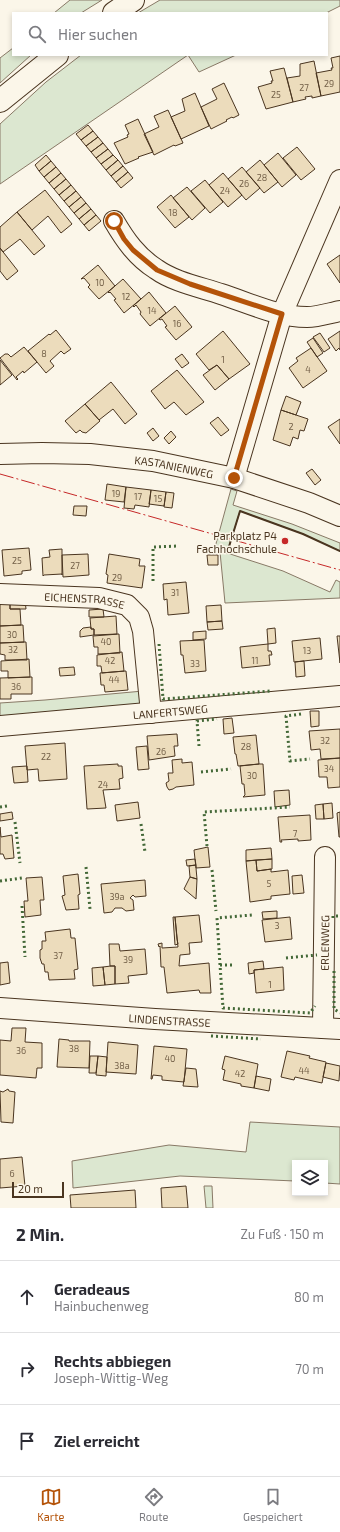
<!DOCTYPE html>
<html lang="de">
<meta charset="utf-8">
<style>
:root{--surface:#fff;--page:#f7f7f7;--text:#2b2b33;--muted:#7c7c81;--line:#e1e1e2;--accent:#b45309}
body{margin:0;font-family:"Exo 2",sans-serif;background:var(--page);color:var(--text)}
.controls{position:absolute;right:12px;bottom:12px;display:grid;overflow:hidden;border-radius:0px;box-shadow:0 2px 6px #0003}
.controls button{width:36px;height:36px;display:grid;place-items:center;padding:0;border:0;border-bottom:1px solid var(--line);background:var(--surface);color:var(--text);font:20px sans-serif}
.scale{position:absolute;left:12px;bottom:10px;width:52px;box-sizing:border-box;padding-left:4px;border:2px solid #4a3520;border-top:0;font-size:11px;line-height:14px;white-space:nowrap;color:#4a3520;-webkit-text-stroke:3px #fbf6e9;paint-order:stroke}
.stop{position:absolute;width:12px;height:12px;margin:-9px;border:3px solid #b45309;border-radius:50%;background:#fff}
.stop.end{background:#b45309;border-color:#fff;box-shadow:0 1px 4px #0008}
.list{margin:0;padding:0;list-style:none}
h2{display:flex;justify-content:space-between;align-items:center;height:52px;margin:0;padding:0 16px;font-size:17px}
h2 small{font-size:13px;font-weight:400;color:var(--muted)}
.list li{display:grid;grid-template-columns:26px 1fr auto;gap:12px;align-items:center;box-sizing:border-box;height:72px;padding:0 16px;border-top:1px solid var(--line)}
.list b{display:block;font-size:15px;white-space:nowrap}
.list p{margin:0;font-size:13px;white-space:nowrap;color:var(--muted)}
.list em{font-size:13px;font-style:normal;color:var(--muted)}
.icon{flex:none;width:22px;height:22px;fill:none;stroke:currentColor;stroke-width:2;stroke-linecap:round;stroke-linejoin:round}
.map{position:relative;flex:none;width:340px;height:1208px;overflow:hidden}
.search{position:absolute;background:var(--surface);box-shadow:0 2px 6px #0003;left:12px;right:12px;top:12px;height:44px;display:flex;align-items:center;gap:10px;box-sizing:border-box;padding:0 14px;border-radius:0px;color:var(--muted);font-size:15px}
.sheet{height:268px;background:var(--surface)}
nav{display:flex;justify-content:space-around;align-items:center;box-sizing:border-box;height:56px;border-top:1px solid var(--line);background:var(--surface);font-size:11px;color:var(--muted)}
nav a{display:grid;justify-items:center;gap:2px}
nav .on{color:var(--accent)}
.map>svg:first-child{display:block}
.green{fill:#dce7d0;stroke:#887966}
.building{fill:#ecdcbc;stroke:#4a3520}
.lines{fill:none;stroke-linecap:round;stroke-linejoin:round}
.minor-casing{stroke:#4a3520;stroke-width:22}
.major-casing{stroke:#4a3520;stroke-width:24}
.minor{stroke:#fbf6e9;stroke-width:20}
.major{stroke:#fbf6e9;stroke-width:22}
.hedge{stroke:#436837;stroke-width:3;stroke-dasharray:2 3;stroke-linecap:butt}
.wall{stroke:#4a3520;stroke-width:2}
.power{stroke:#c62828;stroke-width:1;stroke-dasharray:14 3 2 3;stroke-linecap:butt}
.route{stroke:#b45309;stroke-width:5}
.poi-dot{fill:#c62828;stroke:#fbf6e9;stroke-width:1.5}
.labels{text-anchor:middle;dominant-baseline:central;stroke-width:3;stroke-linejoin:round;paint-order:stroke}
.number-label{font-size:9px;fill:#725f47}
.street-label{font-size:11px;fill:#4a3520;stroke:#fbf6e9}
.poi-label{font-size:11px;fill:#4a3520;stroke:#fbf6e9;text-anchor:end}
</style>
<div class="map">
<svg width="340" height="1208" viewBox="0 0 340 1208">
<rect width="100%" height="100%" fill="#fbf6e9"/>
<path class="green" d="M 70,0 L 102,0 L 81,13 L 54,13 Z
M 160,0 L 340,0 L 340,6 L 326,13 L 138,13 Z
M 13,48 L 13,55 L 31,55 L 0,83 L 0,58 Z
M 81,55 L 188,55 L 0,184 L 0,124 L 46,82 Z
M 188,55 L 236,55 L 199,72 Z
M 231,489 L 237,491 L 233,505 L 292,524 L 340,543 L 340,551 L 303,534 L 240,511 L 227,553 L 283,571 L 330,592 L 336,580 L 340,582 L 340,598 L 225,603 L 220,552 L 214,551 Z
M 143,691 L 145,709 L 0,722 L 0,703 L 45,700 Z
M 250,1122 L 340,1127 L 340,1184 L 325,1183 L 325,1163 L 295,1163 L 295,1181 L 180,1176 L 73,1188 L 72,1161 L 169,1145 L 246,1152 Z
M 204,1186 L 212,1186 L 213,1208 L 206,1208 Z"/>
<path class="building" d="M 340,56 L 340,92 L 321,96 L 316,73 L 332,70 L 331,68 L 333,68 L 331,58 Z
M 314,61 L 321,96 L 312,98 L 312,96 L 305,97 L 306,99 L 293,102 L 287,78 L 300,76 L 300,64 Z
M 284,68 L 293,102 L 266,109 L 258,87 L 272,83 L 271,81 L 273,81 L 270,71 Z
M 224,83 L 239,115 L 233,118 L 232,117 L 226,120 L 227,121 L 211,129 L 201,107 L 217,99 L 212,89 Z
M 195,93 L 209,126 L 181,139 L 171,117 L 185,111 L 182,99 Z
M 168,110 L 183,143 L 175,146 L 174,145 L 154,155 L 144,134 L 159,127 L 154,116 Z
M 138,119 L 153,152 L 138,157 L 139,158 L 125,164 L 114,143 L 128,137 L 127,135 L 129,134 L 125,125 Z
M 88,125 L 93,131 L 81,140 L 76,134 Z
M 93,131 L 98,137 L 86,146 L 81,140 Z
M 98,137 L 103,143 L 91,152 L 86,146 Z
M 103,143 L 108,149 L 96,158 L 91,152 Z
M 297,147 L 315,169 L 301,180 L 283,158 Z
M 108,149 L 113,155 L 101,164 L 96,158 Z
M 278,153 L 296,175 L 282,187 L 264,165 Z
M 46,155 L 51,161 L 39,171 L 35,165 Z
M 113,155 L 118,160 L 106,170 L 101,164 Z
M 118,160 L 123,166 L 111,176 L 106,170 Z
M 260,160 L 278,182 L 264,193 L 246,172 Z
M 51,161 L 56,167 L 44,177 L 39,171 Z
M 123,166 L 128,172 L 116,182 L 111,176 Z
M 56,167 L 61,173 L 49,183 L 44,177 Z
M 242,167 L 260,188 L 246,200 L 228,179 Z
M 128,172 L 133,178 L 121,188 L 116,182 Z
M 61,173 L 66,179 L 54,189 L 49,183 Z
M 223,173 L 242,195 L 228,207 L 209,185 Z
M 66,179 L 71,185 L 59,195 L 54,189 Z
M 205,180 L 223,202 L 210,213 L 191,191 Z
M 71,185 L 76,191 L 64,201 L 59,195 Z
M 187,187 L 205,208 L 192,220 L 173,198 Z
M 45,190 L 72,224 L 61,233 L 48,216 L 32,230 L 17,212 Z
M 76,191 L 81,197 L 69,207 L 64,201 Z
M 171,195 L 189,217 L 175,228 L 157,207 Z
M 81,197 L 86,203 L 74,213 L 69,207 Z
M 86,203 L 91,209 L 79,219 L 74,213 Z
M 91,209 L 96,215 L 84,225 L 79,219 Z
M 17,212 L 45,246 L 34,255 L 20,239 L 3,252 L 0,248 L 0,227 Z
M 96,215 L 101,221 L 89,231 L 84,225 Z
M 0,248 L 18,271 L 7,280 L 0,271 Z
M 340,255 L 340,283 L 327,264 Z
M 98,265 L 115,286 L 99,299 L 88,287 L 90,285 L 84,278 L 81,279 Z
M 123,279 L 141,299 L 124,313 L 114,300 L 116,299 L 110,292 L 109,293 L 108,292 Z
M 149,292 L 166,313 L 150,326 L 140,314 L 141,312 L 136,305 L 134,307 L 133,306 Z
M 175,306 L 192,327 L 176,340 L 165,327 L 167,326 L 162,319 L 160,320 L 159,319 Z
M 56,330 L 71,349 L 64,354 L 61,351 L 50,361 L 54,366 L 46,373 L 28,351 L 49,334 L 50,335 Z
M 223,331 L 250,364 L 229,379 L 217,365 L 209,370 L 196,354 Z
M 340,331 L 340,350 L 339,348 L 336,351 L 328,339 Z
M 320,333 L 330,348 L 324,352 L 313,337 Z
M 313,338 L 323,353 L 317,357 L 307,342 Z
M 24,347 L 37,362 L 24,373 L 23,371 L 16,377 L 18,379 L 17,380 L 0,358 L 5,354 L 8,354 L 11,357 Z
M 311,348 L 327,371 L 303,388 L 289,368 L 298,361 L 296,358 Z
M 182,354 L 189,363 L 182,368 L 175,359 Z
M 0,360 L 12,375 L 0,385 Z
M 217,365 L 229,379 L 215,390 L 203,375 Z
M 177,370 L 204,402 L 186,415 L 174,402 L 165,409 L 151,391 Z
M 111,382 L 137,414 L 125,424 L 113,409 L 99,420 L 85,404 Z
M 286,396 L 301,402 L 296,415 L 281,410 Z
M 85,404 L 100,421 L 86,433 L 82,432 L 80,430 L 76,433 L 65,421 Z
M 281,410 L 308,419 L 304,431 L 300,430 L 298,439 L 293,437 L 290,446 L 273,440 Z
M 218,417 L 229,430 L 221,436 L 210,423 Z
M 340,419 L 340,444 L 328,427 Z
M 153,428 L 159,436 L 153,441 L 147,433 Z
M 171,431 L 176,437 L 169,444 L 164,438 Z
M 312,469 L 321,480 L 315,485 L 306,473 Z
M 107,484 L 126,487 L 124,502 L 105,500 Z
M 126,487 L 151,490 L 149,507 L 135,505 L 134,509 L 124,508 Z
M 151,490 L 166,492 L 164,506 L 149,504 Z
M 166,492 L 174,493 L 172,508 L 164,507 Z
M 74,506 L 87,506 L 86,516 L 73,515 Z
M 29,548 L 31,570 L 22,571 L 22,574 L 4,576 L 2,550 Z
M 62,549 L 62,575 L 62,574 L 44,575 L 43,576 L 42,558 L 50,557 L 49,550 Z
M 88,554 L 89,575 L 63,577 L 62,555 Z
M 109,554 L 140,559 L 139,566 L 145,566 L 142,588 L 107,583 L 108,575 L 106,574 Z
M 207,555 L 218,555 L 218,565 L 208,565 Z
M 186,582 L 189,613 L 168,615 L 167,599 L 164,600 L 163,584 Z
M 10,600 L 10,609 L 20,609 L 21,625 L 0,626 L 0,601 Z
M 10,600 L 25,600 L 26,609 L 10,609 Z
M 221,605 L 222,621 L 207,622 L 206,606 Z
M 103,609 L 104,617 L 89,617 L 89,610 Z
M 116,616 L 117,634 L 94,635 L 94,629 L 91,629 L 90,618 Z
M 222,621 L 223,629 L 208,630 L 207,622 Z
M 23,625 L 24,642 L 0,643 L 0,626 Z
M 91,627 L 91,629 L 94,629 L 94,635 L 80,637 L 80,631 L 83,628 Z
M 275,628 L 276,643 L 268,644 L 267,629 Z
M 206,631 L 206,639 L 193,640 L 193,632 Z
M 119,634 L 120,653 L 98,654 L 98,647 L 94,647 L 93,636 Z
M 337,636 L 340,636 L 340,663 Z
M 320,638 L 322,659 L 294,662 L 292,641 Z
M 204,640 L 206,671 L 185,673 L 183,655 L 181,655 L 180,641 Z
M 26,642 L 27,660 L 5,660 L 5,655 L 0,654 L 0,643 Z
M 268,644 L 268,651 L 271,651 L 272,655 L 269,655 L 270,665 L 242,668 L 240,647 Z
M 122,652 L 124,671 L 102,673 L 101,666 L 97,666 L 97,655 Z
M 29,659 L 30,677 L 8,678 L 8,671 L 1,671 L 1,661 Z
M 304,661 L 305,676 L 296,677 L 295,662 Z
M 74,667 L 75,675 L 60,676 L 59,668 Z
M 126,671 L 128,690 L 105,692 L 104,685 L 101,685 L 100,673 Z
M 32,677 L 32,694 L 11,694 L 11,699 L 0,699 L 0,678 Z
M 310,711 L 319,711 L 319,726 L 311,727 Z
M 232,718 L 234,733 L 224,734 L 223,719 Z
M 340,729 L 340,758 L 321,759 L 320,749 L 311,750 L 309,731 Z
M 177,734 L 178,746 L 174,746 L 175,756 L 149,760 L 147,736 Z
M 256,735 L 259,764 L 238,766 L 236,754 L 235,754 L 233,737 Z
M 65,743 L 67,779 L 39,781 L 38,769 L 27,770 L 25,746 Z
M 147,746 L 149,769 L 138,770 L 136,747 Z
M 340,758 L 340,787 L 328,788 L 327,777 L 319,777 L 318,760 Z
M 182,759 L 182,763 L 192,762 L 194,785 L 176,787 L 173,789 L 169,790 L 167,787 L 166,783 L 169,781 L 168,773 L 173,773 L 172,760 Z
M 118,764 L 118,766 L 122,766 L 123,778 L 119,779 L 120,789 L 103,790 L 106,808 L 87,809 L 84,766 Z
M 259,764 L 263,764 L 265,795 L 243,797 L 245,795 L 244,784 L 242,784 L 240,766 Z
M 27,766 L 28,782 L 14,783 L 12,767 Z
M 289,790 L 290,805 L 275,807 L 274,791 Z
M 138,802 L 140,818 L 117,821 L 115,805 Z
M 332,803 L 333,818 L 324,819 L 323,804 Z
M 323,804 L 324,819 L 316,819 L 315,805 Z
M 12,812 L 13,819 L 0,821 L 0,814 Z
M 340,812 L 340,837 L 339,837 L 337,813 Z
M 310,815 L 311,840 L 298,841 L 298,839 L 281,840 L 282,842 L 280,842 L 278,817 Z
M 0,827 L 1,837 L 12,835 L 14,858 L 5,859 L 3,854 L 0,854 Z
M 208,847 L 210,867 L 196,868 L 194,850 Z
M 271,848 L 272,859 L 246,861 L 246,850 Z
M 195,859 L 196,865 L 187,866 L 186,860 Z
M 272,859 L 272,869 L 257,871 L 256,860 Z
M 256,860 L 257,871 L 271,869 L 271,872 L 288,870 L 290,894 L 271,896 L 271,899 L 250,902 L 246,861 Z
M 196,865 L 196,868 L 197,879 L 190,877 L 189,866 Z
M 78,874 L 80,894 L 78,895 L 79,909 L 66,910 L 62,896 L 65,895 L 63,876 Z
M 302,875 L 304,893 L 293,894 L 292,876 Z
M 42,877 L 44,900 L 40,900 L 41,915 L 25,917 L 24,901 L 28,901 L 26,878 Z
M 190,877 L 197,879 L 196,899 L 184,889 Z
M 145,880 L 146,896 L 135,897 L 133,895 L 130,898 L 133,900 L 134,910 L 126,911 L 122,908 L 115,908 L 112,912 L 104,913 L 101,884 Z
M 277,911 L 277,918 L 263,919 L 262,912 Z
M 199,915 L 202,942 L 189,943 L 190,954 L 180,955 L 179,966 L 209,963 L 211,993 L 200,993 L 199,990 L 167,993 L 164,967 L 161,967 L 160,946 L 159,947 L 158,944 L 162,943 L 162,948 L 178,947 L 175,917 Z
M 173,917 L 175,917 L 177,939 L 178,944 L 175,945 Z
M 290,917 L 292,939 L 265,942 L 262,920 Z
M 70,929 L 71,938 L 75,938 L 78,969 L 74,970 L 75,979 L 49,980 L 48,972 L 45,972 L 44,964 L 42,964 L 40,958 L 40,950 L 42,949 L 42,941 L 46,941 L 45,932 Z
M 109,944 L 119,944 L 120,951 L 145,949 L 147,974 L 128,976 L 129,983 L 115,984 L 115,966 L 110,966 Z
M 263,961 L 264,969 L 254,970 L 254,973 L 249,974 L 248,963 Z
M 8,962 L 10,983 L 0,985 L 0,963 Z
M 111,966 L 115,966 L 115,984 L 105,985 L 103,967 Z
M 103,967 L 105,985 L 93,986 L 92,968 Z
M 283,967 L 284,990 L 256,993 L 254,970 Z
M 12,1028 L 26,1028 L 25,1042 L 42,1043 L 42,1068 L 37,1068 L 36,1078 L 0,1075 L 0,1040 L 11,1041 Z
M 59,1039 L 69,1040 L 69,1041 L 90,1041 L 89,1068 L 57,1067 Z
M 108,1042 L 138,1045 L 136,1074 L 106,1072 Z
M 154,1046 L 187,1049 L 184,1082 L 162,1080 L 162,1076 L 153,1075 L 152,1079 L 151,1079 Z
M 287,1051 L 310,1056 L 309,1058 L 326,1062 L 322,1083 L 295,1077 L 294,1080 L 281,1077 Z
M 90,1056 L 98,1056 L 96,1073 L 89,1073 Z
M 98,1056 L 107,1057 L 106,1076 L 96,1075 Z
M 225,1056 L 258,1064 L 254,1088 L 241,1086 L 241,1084 L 223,1080 L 225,1070 L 222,1069 Z
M 326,1063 L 340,1066 L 339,1081 L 323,1077 Z
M 186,1068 L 196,1069 L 198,1087 L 183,1086 Z
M 256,1076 L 271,1079 L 269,1091 L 254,1088 Z
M 8,1089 L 9,1091 L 15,1092 L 13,1123 L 1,1122 L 0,1091 L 3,1092 Z
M 22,1157 L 25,1186 L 0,1188 L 0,1159 Z
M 186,1186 L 188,1208 L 162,1208 L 161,1188 Z
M 135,1190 L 136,1208 L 71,1208 L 70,1195 Z"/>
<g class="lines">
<defs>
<g id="minor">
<path d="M 114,221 C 125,240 137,257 156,269 C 174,282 200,287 221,294 C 249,303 278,317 307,317 C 318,317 330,313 340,311"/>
<path id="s1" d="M 0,454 L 42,453 L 90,454 L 153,461 L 234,478 L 309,503 L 340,516"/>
<path d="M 234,478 L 282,314 L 340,180"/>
<path id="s2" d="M 0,594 L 99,598 L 127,605 L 139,617 L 143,631 L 151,713"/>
<path id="s3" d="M 0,726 L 340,696"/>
<path id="s4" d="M 0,1008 L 155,1019 L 340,1029"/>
<path id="s5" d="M 323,1028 L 325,857"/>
</g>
<path id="major" d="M 114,13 L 133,0
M 0,101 L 57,55"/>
</defs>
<use href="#minor" class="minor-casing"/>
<use href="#major" class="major-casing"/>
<use href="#minor" class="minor"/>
<use href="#major" class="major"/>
<path class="hedge" d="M 153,581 L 153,547 L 179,546
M 159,644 L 163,699 L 271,691
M 301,714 L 286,716 L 290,761 L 310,759
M 199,746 L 197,721 L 217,719
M 201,772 L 231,769
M 0,807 L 7,806
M 15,822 L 20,863
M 141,824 L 145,852
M 207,846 L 204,812 L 290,807
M 86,867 L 90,909
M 212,870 L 216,911
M 0,881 L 22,878
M 22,906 L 25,957
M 333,918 L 333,916 L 340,916
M 286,958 L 317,955
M 220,965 L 217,918 L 252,915
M 232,965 L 220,965 L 223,1008 L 310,1013 L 315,1006
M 334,971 L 334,1009 L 340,1013
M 211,1036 L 261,1039"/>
<path class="wall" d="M 227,553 L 240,511 L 303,534 L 340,551"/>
<path class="power" d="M 0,474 L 340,570"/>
</g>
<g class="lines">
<path class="route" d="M 114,221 L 124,239 L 133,250 L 157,270 L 190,284 L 282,314 L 234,478"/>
</g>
<circle class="poi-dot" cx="285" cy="541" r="4"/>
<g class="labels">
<g class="number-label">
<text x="329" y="83">29</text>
<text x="304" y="87">27</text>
<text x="276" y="94">25</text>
<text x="262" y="177">28</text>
<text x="244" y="183">26</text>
<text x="225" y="190">24</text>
<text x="173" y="212">18</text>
<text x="100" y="282">10</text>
<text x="126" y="296">12</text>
<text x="152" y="310">14</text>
<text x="177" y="323">16</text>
<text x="44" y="353">8</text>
<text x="223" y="359">1</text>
<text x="308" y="369">4</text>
<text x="291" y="426">2</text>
<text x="116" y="493">19</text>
<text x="138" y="496">17</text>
<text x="158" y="498">15</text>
<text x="17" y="560">25</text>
<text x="75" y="565">27</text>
<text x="117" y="577">29</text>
<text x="175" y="592">31</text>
<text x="12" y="634">30</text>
<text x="106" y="641">40</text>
<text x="13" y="649">32</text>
<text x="307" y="650">13</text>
<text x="110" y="660">42</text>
<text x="255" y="660">11</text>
<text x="195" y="663">33</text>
<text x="114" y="679">44</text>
<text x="16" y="686">36</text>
<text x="325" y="740">32</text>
<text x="246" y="746">28</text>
<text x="161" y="751">26</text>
<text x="46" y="756">22</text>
<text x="329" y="768">34</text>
<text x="252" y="775">30</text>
<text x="103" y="784">24</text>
<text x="295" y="833">7</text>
<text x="269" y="883">5</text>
<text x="117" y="896">39a</text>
<text x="277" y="925">3</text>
<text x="58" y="955">37</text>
<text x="128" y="959">39</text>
<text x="270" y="984">1</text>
<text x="74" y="1048">38</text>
<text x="21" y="1050">36</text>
<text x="170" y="1058">40</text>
<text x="122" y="1065">38a</text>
<text x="304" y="1070">44</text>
<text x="240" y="1073">42</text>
<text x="12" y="1173">6</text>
</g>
<g class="street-label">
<text stroke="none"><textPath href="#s1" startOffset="175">KASTANIENWEG</textPath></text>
<text stroke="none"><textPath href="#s2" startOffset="85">EICHENSTRASSE</textPath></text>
<text stroke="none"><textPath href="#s3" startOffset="171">LANFERTSWEG</textPath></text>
<text stroke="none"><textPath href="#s5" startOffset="85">ERLENWEG</textPath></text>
<text stroke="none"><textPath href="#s4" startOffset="170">LINDENSTRASSE</textPath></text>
</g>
<g class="poi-label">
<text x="277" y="535">Parkplatz P4<tspan x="277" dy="13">Fachhochschule</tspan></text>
</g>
</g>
</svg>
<div class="controls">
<button><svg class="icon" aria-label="layers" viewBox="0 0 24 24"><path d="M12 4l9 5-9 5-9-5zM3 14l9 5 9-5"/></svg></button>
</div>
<div class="scale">20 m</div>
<div class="stop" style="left:114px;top:221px"></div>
<div class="stop end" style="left:234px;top:478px"></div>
<div class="search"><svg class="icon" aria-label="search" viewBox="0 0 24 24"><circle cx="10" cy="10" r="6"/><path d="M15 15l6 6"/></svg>Hier suchen</div>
</div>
<section class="sheet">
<h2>2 Min.<small>Zu Fuß · 150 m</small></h2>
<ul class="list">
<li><svg class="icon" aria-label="ahead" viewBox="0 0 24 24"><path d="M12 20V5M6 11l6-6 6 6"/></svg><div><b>Geradeaus</b><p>Hainbuchenweg</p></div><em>80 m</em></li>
<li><svg class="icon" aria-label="right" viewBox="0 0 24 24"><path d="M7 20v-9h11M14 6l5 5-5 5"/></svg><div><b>Rechts abbiegen</b><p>Joseph-Wittig-Weg</p></div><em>70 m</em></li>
<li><svg class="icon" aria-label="arrive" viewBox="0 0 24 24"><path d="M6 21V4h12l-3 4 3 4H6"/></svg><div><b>Ziel erreicht</b></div></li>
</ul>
</section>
<nav>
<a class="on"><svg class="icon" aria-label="map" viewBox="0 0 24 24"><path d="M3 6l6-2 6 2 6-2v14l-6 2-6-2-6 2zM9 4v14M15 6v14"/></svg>Karte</a>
<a><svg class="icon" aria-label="directions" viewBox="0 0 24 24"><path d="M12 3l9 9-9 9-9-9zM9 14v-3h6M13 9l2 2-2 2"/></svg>Route</a>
<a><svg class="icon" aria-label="saved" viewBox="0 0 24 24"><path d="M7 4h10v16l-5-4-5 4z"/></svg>Gespeichert</a>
</nav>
